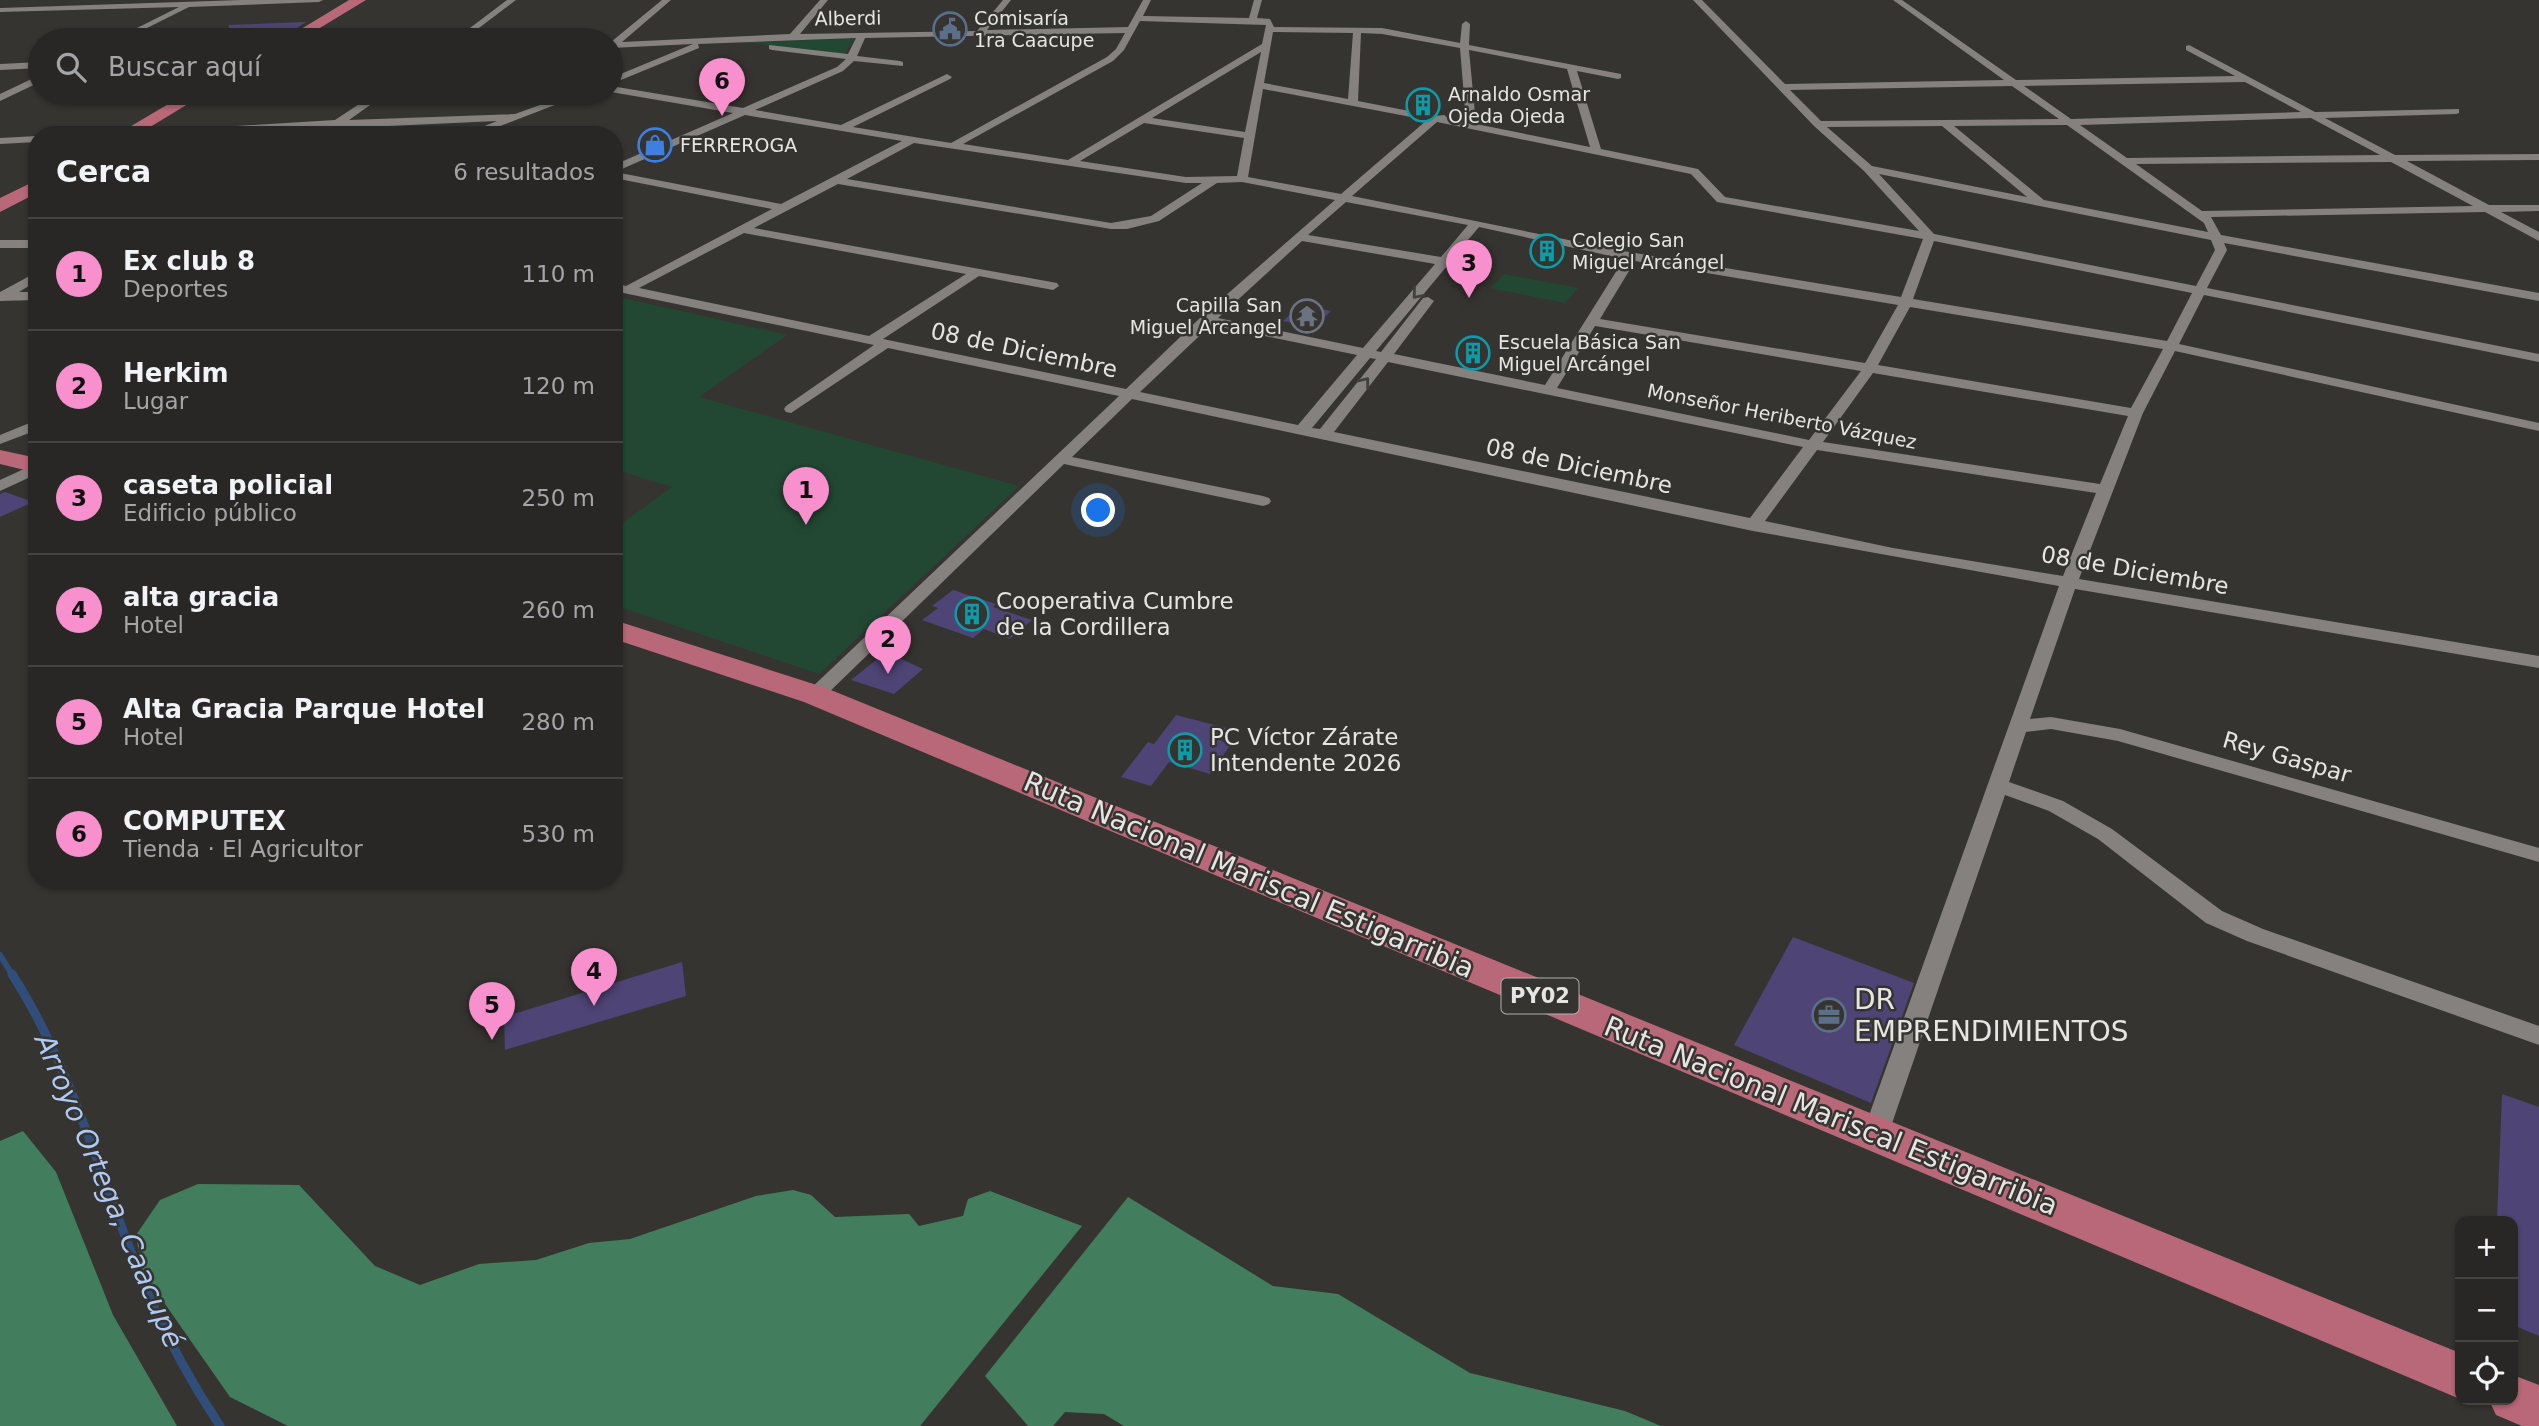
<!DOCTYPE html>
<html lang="es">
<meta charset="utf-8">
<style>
:root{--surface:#282725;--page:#343332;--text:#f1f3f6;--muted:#a5a5a7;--line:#444442;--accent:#f890cd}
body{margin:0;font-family:"DejaVu Sans",sans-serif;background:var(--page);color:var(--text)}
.controls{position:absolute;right:21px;bottom:21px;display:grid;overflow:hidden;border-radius:14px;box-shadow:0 2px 5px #0004}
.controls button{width:63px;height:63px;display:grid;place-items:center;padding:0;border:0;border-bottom:2px solid var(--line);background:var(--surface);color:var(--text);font:35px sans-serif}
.you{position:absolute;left:1099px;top:511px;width:24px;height:24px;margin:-18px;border:5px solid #fff;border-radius:50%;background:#1a73e8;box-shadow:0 0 0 10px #1a73e833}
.badge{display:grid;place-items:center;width:46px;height:46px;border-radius:50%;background:var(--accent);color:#111;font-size:23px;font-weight:700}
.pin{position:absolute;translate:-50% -58px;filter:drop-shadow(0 2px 4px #0008)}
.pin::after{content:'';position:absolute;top:37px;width:24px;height:21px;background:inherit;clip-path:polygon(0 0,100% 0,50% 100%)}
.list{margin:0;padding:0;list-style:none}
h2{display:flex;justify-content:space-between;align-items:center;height:91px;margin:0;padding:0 28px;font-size:30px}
h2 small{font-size:23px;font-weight:400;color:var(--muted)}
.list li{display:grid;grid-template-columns:46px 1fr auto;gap:21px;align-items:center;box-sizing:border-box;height:112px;padding:0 28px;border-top:2px solid var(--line)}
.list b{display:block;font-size:26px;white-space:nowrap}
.list p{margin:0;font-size:23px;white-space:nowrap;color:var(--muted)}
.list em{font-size:23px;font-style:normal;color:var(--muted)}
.icon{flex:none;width:38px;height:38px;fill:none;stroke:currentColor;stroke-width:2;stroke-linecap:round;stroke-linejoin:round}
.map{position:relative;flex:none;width:2539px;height:1426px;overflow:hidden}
.search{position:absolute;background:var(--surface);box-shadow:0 2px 5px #0004;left:28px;top:28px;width:595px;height:77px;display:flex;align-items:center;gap:18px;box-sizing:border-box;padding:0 24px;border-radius:38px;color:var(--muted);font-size:26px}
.panel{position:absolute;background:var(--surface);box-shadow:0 2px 5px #0004;left:28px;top:126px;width:595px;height:763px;border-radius:28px}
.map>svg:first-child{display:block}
.green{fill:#224834}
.forest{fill:#427e5d}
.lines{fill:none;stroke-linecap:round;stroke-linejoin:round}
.stream-far1{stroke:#314d79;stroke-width:6}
.stream{stroke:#314d79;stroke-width:9}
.building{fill:#4e4475}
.street{fill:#84817e;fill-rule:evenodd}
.primary{fill:#b96879;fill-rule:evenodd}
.oneway{stroke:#42403d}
.labels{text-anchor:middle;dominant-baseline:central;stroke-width:5;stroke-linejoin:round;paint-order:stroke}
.far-street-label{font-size:19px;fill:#e7e5e3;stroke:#363431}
.far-poi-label{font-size:19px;fill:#e7e5e3;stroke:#363431;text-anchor:start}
.shield{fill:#363431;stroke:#b2b0ae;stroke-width:2}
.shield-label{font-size:21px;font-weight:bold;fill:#e7e5e3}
.street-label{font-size:23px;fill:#e7e5e3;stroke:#363431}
.poi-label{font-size:23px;fill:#e7e5e3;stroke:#363431;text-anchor:start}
.near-street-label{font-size:28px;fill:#e7e5e3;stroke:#363431}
.near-poi-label{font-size:28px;fill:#e7e5e3;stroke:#363431;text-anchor:start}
.near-water-label{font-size:28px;font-style:italic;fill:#afcaf5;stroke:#363431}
</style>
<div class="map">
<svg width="2539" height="1426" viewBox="0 0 2539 1426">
<rect width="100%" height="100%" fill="#363431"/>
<path class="green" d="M 854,39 L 844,55 L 745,42 Z
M 1504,274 L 1578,288 L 1565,303 L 1490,288 Z
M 614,296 L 787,335 L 699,397 L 1019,486 L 819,674 L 614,605 L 614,529 L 672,487 L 614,469 Z"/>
<path class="forest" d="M 23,1131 L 56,1172 L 113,1315 L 177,1426 L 0,1426 L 0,1141 Z
M 198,1184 L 299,1185 L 375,1266 L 420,1285 L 479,1264 L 536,1260 L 589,1243 L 630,1239 L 756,1196 L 793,1190 L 811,1195 L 835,1217 L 909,1214 L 919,1226 L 963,1216 L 968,1199 L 990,1191 L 1082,1226 L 920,1426 L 288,1426 L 230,1397 L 142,1271 L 136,1235 L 160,1200 Z
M 1128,1197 L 1273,1286 L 1338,1294 L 1470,1373 L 1625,1411 L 1661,1426 L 1124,1426 L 1104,1414 L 1065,1412 L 1053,1426 L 1028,1426 L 985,1376 Z"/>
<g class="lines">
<path class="stream-far1" d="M 0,955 L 13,976"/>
<path class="stream" d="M 12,974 C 76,1074 102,1188 149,1296 C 169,1342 192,1384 220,1426"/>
</g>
<path class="building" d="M 306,22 L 279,40 L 228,34 L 229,25 Z
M 1300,305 L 1331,311 L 1314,327 L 1283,321 Z
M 5,492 L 33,502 L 0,517 L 0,494 Z
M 953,590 L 996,604 L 993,607 L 1032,620 L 1010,639 L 984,629 L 973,638 L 922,620 L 938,608 L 932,606 Z
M 886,652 L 923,669 L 894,694 L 851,680 Z
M 1176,715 L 1230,729 L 1221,741 L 1231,744 L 1210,774 L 1169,762 L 1151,786 L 1121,777 L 1148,742 L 1154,744 Z
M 1793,937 L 1914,983 L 1871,1103 L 1734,1045 Z
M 682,962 L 686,996 L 505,1050 L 504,1017 Z
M 2502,1094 L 2539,1107 L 2539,1336 L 2513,1325 L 2513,1221 L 2497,1221 Z"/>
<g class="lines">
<path class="street" d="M 241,0 L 323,0 L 319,2 L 189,7 L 123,40 L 113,40 L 179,7 L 0,12 L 0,8 Z
M 507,0 L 516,0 L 463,40 L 454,40 Z
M 662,0 L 671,0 L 622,42 L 790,34 L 820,0 L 828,0 L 800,34 L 977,31 L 1003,0 L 1011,0 L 987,30 L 1128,27 L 1143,0 L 1151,0 L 1143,16 L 1249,18 L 1254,0 L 1262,0 L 1257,18 L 1270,19 L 1274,27 L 1382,28 L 1460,43 L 1462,24 L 1466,21 L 1470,24 L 1469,45 L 1621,74 L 1621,78 L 1618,79 L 1577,71 L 1601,149 L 1698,169 L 1725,197 L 1919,231 L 1864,171 L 1814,126 L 1693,0 L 1702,0 L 1785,84 L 2004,80 L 1893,0 L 1902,0 L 2016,80 L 2235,76 L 2186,50 L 2186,46 L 2189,45 L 2315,112 L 2459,109 L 2459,113 L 2456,114 L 2325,118 L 2395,155 L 2539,154 L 2539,160 L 2407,161 L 2489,205 L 2539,205 L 2539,211 L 2501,212 L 2539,232 L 2539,241 L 2485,212 L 2211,217 L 2221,235 L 2539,293 L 2539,301 L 2224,243 L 2227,250 L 2207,288 L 2539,354 L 2539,362 L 2204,295 L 2179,344 L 2539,423 L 2539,431 L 2175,351 L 2143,413 L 2079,579 L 2539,656 L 2539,668 L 2075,589 L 2030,719 L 2051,717 L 2120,729 L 2539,848 L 2539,862 L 2118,741 L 2051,729 L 2026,732 L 2009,782 L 2063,801 L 2112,829 L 2222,911 L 2263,929 L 2539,1026 L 2539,1045 L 2247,941 L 2206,923 L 2098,839 L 2049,811 L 2005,795 L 1888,1135 L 1884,1143 L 1875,1146 L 1866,1143 L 1862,1135 L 2059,586 L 1753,531 L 1132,399 L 1072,457 L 1263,496 L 1269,498 L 1271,501 L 1269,504 L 1263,506 L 1064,464 L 822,699 L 808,699 L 806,695 L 808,691 L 1119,396 L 888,348 L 791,413 L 786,412 L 784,409 L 786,406 L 874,345 L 614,291 L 614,283 L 626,286 L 772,209 L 614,178 L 614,165 L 733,113 L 611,92 L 611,86 L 743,108 L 837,67 L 846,59 L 772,50 L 769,49 L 769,45 L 848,54 L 856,38 L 698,44 L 699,48 L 611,84 L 611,78 L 693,44 L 611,48 L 611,42 ZM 1140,21 L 1266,25 L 1262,44 L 1068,160 L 963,144 L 1113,61 L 1124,50 ZM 1273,32 L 1353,33 L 1348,99 L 1264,83 ZM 1125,33 L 1116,49 L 1107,57 L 951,143 L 853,127 L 950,79 L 952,77 L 947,74 L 841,125 L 755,110 L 843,71 L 854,61 L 903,66 L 903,62 L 900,61 L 857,56 L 865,38 ZM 1361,33 L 1382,34 L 1460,48 L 1466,122 L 1449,119 L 1444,115 L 1435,116 L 1358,101 ZM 1469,50 L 1567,69 L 1590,147 L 1476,124 ZM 1261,52 L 1245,132 L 1152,118 ZM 2245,82 L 2301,112 L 2071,119 L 2024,86 ZM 2012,86 L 2059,119 L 1821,121 L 1790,90 ZM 1263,89 L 1427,120 L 1341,194 L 1248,177 ZM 745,115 L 902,141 L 781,204 L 615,172 ZM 2311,118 L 2380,155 L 2127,158 L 2080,125 ZM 1437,122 L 1691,174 L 1717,202 L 1923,239 L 1901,297 L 1623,251 L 1352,196 ZM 1144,123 L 1244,138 L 1237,176 L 1186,177 L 1080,161 ZM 2067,125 L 2204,223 L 2208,232 L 2044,200 L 1954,126 ZM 1942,126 L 2027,197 L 1872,166 L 1827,127 ZM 914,143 L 1186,183 L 1202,183 L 1151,216 L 1111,223 L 847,179 ZM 2391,162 L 2473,206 L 2202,211 L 2136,164 ZM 1879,174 L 2211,240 L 2215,250 L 2196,286 L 1934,234 ZM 1242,182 L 1335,200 L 1201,317 L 1126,389 L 883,339 L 979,276 L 1053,290 L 1059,286 L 1057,283 L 754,228 L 838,184 L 1111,229 L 1127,229 L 1159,221 L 1217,183 ZM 1346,202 L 1468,225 L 1441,257 L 1308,235 ZM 1479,227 L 1624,259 L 1545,385 L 1394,354 L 1434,301 L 1428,297 L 1423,298 L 1381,352 L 1376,351 L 1447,266 L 1456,266 L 1456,260 L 1452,259 ZM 744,233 L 966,274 L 869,336 L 639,288 ZM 1302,241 L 1435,264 L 1363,348 L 1218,318 ZM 1934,241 L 2192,293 L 2167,341 L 1913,299 ZM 1635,261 L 1898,305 L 1865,363 L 1600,319 ZM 1910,307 L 2163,349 L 2131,408 L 1878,365 ZM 1211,325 L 1357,355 L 1298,425 L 1140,392 ZM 1595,326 L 1861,371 L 1809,440 L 1557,388 ZM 1370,358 L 1376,359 L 1320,429 L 1312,428 ZM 1388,362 L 1803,447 L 1750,518 L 1334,432 ZM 1873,373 L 2128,416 L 2100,484 L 1823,442 ZM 1817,450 L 2096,493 L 2063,576 L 1893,548 L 1765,521 Z
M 40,62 L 40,68 L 0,70 L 0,64 Z
M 40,75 L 40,82 L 0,101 L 0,94 Z
M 376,93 L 387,93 L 349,120 L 515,114 L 573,93 L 586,93 L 477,135 L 462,135 L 497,121 L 193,135 L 133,135 L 138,132 L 335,120 Z
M 37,136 L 37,142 L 0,144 L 0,138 Z
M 0,240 L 37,240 L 37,248 L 0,248 Z
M 37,272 L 37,281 L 19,292 L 37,292 L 37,300 L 0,301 L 0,292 Z
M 37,420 L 37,430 L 0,444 L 0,435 Z
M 37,463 L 37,474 L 0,491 L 0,480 Z"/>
<path class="primary" d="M 349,0 L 366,0 L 300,40 L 283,40 Z
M 187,93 L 206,93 L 137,135 L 116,135 Z
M 37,180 L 37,193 L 0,212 L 0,198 Z
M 0,450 L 37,458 L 37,473 L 0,464 Z
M 614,620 L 826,688 L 2460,1353 L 2460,1399 L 804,702 L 614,639 Z
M 2513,1375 L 2539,1385 L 2539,1426 L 2522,1426 L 2496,1415 L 2489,1400 L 2513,1400 Z"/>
</g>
<defs><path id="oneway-chevron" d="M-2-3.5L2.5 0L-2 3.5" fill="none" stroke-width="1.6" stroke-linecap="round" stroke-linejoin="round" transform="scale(1.75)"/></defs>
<g class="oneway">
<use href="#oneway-chevron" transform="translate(1417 294) rotate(130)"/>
<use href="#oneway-chevron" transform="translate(1365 382) rotate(-52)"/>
</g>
<defs>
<symbol id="civic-ring" viewBox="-11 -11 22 22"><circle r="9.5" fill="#363431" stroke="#5c6f8a" stroke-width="1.5"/><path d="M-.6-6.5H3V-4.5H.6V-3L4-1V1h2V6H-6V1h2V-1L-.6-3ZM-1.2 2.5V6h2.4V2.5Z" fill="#5c6f8a"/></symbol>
<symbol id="building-ring" viewBox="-11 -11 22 22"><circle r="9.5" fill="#363431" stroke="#0f9aa8" stroke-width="1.5"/><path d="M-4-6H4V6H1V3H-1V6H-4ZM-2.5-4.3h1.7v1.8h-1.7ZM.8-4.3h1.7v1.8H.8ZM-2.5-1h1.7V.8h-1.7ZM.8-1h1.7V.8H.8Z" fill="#0f9aa8"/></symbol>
<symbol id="shop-ring" viewBox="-11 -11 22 22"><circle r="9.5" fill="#363431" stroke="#3f7fe0" stroke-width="1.5"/><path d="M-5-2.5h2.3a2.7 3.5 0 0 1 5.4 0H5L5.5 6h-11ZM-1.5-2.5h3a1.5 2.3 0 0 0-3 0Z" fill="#3f7fe0"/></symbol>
<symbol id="temple-ring" viewBox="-11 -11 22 22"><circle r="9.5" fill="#363431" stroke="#6b7280" stroke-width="1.5"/><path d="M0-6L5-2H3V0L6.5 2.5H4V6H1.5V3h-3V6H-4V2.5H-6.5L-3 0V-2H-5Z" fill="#6b7280"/></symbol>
<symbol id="office-ring" viewBox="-11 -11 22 22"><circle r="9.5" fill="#363431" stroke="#5c6f8a" stroke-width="1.5"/><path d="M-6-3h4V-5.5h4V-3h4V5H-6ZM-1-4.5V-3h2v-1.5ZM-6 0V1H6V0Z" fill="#5c6f8a"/></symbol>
</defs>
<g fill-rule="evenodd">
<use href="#civic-ring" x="931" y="10" width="38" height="38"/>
<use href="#building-ring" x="1404" y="86" width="38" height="38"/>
<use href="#shop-ring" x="636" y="126" width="38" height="38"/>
<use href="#building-ring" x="1528" y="232" width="38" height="38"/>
<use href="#temple-ring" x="1288" y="297" width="38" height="38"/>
<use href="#building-ring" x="1454" y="334" width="38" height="38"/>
<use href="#building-ring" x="953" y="595" width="38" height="38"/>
<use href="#building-ring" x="1166" y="731" width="38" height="38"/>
<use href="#office-ring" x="1810" y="996" width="38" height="38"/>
</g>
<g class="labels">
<g class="far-street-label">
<text transform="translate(848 18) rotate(-1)">Alberdi</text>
<text transform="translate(1782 416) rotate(11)">Monseñor Heriberto Vázquez</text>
</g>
<g class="far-poi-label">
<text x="974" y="18">Comisaría<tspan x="974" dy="22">1ra Caacupe</tspan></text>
<text x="1448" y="94">Arnaldo Osmar<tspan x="1448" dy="22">Ojeda Ojeda</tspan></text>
<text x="680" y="145">FERREROGA</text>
<text x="1572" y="240">Colegio San<tspan x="1572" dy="22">Miguel Arcángel</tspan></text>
<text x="1282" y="305" text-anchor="end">Capilla San<tspan x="1282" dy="22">Miguel Arcangel</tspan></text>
<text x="1498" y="342">Escuela Básica San<tspan x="1498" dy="22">Miguel Arcángel</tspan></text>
</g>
<rect class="shield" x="1501.5" y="978.5" width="77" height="35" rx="5"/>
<g class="shield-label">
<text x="1540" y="996">PY02</text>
</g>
<g class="street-label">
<text transform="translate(1024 350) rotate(12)">08 de Diciembre</text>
<text transform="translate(1579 466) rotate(12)">08 de Diciembre</text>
<text transform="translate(2135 570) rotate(10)">08 de Diciembre</text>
<text transform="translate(2287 757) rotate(16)">Rey Gaspar</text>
</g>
<g class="poi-label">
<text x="996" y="601">Cooperativa Cumbre<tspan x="996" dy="26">de la Cordillera</tspan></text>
<text x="1210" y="737">PC Víctor Zárate<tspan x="1210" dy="26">Intendente 2026</tspan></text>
</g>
<g class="near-street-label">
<text transform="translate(1249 875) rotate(23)">Ruta Nacional Mariscal Estigarribia</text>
<text transform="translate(1831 1116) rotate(22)">Ruta Nacional Mariscal Estigarribia</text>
</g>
<g class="near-poi-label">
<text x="1854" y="999">DR<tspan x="1854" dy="32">EMPRENDIMIENTOS</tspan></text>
</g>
<g class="near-water-label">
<text transform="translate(109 1191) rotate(67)">Arroyo Ortega, Caacupé</text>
</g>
</g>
</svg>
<div class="controls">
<button>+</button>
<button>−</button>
<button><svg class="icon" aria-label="locate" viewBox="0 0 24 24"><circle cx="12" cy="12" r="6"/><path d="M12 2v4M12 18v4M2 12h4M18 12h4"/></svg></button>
</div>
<div class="you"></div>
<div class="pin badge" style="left:806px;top:525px">1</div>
<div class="pin badge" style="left:888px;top:674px">2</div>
<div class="pin badge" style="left:1469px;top:298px">3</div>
<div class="pin badge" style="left:594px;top:1006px">4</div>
<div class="pin badge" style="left:492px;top:1040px">5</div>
<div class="pin badge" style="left:722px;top:116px">6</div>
<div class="search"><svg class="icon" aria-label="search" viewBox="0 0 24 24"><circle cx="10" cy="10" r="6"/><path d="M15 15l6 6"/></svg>Buscar aquí</div>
<section class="panel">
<h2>Cerca<small>6 resultados</small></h2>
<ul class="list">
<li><span class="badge">1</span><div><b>Ex club 8</b><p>Deportes</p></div><em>110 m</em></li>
<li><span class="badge">2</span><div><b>Herkim</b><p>Lugar</p></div><em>120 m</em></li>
<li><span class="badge">3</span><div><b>caseta policial</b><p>Edificio público</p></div><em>250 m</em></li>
<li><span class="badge">4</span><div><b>alta gracia</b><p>Hotel</p></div><em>260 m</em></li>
<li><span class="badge">5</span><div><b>Alta Gracia Parque Hotel</b><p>Hotel</p></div><em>280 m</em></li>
<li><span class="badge">6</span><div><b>COMPUTEX</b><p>Tienda · El Agricultor</p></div><em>530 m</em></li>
</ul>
</section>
</div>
